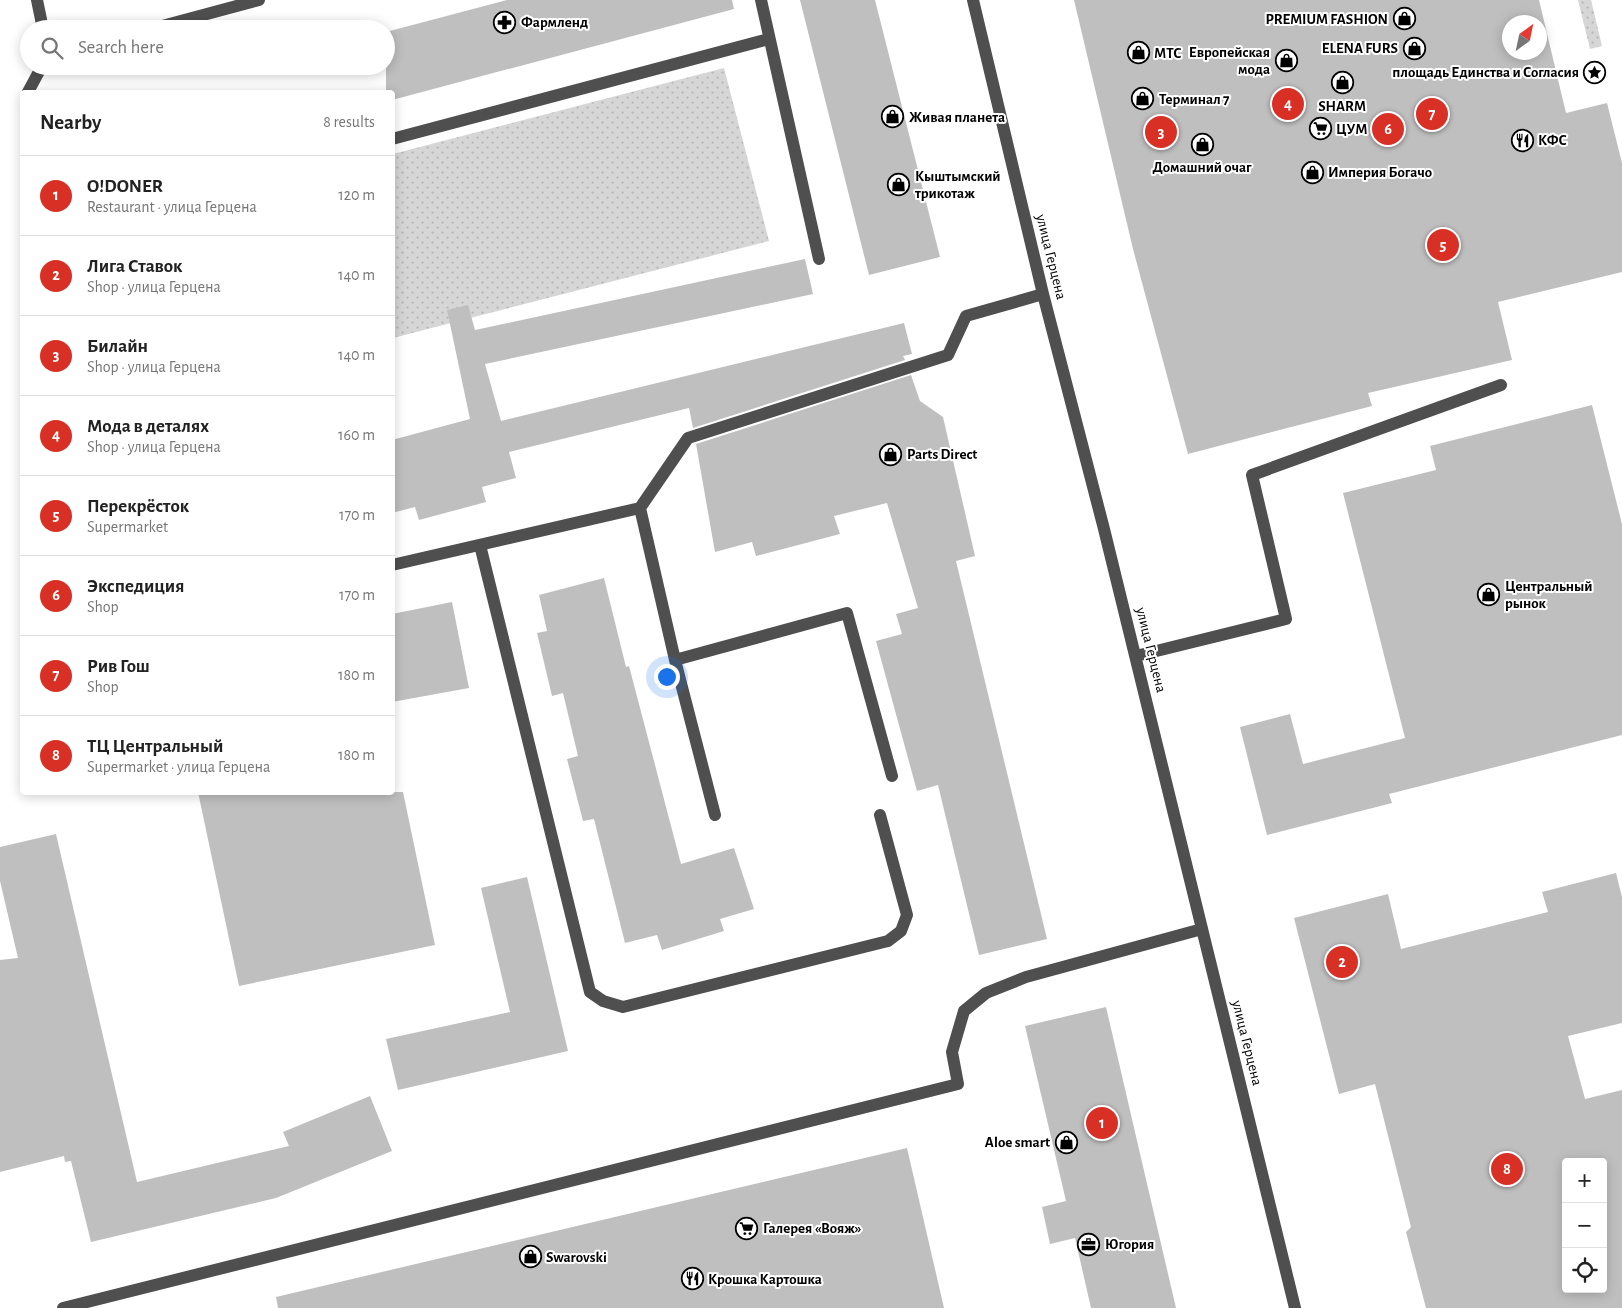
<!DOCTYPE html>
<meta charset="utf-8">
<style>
:root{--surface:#fff;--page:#f2f2f2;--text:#222;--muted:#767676;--line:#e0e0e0;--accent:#d93025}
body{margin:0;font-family:"Alegreya Sans",sans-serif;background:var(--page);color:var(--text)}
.controls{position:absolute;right:15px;bottom:15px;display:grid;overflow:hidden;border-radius:5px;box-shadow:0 2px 12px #0003}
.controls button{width:45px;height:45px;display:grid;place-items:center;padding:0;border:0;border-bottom:1px solid var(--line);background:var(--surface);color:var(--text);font:25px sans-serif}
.compass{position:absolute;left:1502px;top:15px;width:45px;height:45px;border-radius:50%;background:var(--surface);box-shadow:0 2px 12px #0003;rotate:33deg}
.you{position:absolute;left:666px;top:676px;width:18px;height:18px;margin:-12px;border:4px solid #fff;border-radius:50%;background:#1a73e8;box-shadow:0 0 0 8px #1a73e833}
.badge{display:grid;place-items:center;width:32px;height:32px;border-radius:50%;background:var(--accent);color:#fff;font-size:16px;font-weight:700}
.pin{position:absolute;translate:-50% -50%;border:2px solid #fff;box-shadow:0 1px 5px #0006}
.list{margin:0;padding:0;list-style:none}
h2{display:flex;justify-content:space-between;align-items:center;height:65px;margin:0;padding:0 20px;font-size:21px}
h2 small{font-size:16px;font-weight:400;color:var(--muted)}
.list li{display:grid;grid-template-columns:32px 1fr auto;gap:15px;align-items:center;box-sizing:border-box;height:80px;padding:0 20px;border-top:1px solid var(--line)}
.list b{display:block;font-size:19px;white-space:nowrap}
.list p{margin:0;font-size:16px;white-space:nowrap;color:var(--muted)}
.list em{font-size:16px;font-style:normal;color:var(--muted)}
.icon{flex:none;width:28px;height:28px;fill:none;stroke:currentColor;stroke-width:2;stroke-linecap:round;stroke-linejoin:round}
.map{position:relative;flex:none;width:1622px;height:1308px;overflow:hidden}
.search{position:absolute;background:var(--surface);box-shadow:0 2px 12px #0003;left:20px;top:20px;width:375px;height:55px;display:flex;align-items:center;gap:12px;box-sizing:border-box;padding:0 18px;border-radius:28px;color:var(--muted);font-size:19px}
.panel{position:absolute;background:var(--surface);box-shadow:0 2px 12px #0003;left:20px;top:90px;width:375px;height:705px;border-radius:5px}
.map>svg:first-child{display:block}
.grass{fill:url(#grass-dots)}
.building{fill:#bfbfbf;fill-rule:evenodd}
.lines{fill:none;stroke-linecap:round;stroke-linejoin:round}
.minor{stroke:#4f4f4f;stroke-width:12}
.labels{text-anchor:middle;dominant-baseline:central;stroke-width:4;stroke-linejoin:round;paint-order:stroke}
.poi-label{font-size:15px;font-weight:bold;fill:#000;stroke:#fff;text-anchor:start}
.street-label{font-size:15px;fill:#000;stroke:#fff}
</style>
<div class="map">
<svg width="1622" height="1308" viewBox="0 0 1622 1308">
<defs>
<pattern id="grass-dots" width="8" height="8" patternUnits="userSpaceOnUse" patternTransform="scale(1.25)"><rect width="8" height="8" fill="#d6d6d6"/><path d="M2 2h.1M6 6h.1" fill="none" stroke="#b6b6b6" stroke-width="1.8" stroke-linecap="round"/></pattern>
</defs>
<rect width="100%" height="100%" fill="#fff"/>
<path class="grass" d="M 1578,0 L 1591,0 L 1602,46 L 1590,49 Z
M 724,68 L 769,241 L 393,338 L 393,154 Z"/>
<path class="building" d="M 507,0 L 732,0 L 734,9 L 392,100 L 392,92 L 386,92 L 386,32 Z
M 800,0 L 875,0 L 940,257 L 869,275 Z
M 1074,0 L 1539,0 L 1566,113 L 1607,103 L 1622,163 L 1622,272 L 1498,302 L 1512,360 L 1368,393 L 1372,406 L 1188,454 L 1133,249 ZM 1510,22 L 1540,22 L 1540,52 L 1510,52 Z
M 805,259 L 813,294 L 485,364 L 501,421 L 904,323 L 912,354 L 903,356 L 905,360 L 693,428 L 689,408 L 509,452 L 516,478 L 482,487 L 486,502 L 419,520 L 415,507 L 392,513 L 392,440 L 470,419 L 447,310 L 468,305 L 475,330 Z
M 911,375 L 920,401 L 943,417 L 975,556 L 956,561 L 1047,939 L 979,955 L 938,785 L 917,791 L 876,641 L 902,634 L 896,614 L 918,608 L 887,503 L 834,516 L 840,534 L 756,556 L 752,542 L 715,552 L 696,444 Z
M 1592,405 L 1622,524 L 1622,735 L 1389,794 L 1392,803 L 1267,835 L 1240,727 L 1290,714 L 1303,764 L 1405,738 L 1343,493 L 1436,470 L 1430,446 Z
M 604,578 L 626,667 L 629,666 L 681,864 L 734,848 L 754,909 L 720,919 L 724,931 L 662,950 L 657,935 L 625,943 L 594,819 L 583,821 L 567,759 L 578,756 L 563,693 L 552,696 L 537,633 L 547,631 L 539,595 Z
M 452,602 L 469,688 L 392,702 L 392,614 Z
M 198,792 L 403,792 L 435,945 L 239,986 Z
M 56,834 L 137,1182 L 289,1146 L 283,1132 L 370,1096 L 392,1151 L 276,1198 L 91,1242 L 71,1161 L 65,1162 L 64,1156 L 0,1172 L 0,960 L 18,958 L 0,881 L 0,847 Z
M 1616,873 L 1622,897 L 1622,1023 L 1568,1036 L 1585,1099 L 1622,1090 L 1622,1308 L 1426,1308 L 1406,1232 L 1411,1227 L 1375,1084 L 1339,1094 L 1294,918 L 1388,894 L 1401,949 L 1548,912 L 1542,892 ZM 1566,1162 L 1603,1162 L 1603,1289 L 1566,1289 Z
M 527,877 L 568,1051 L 398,1090 L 386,1039 L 510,1012 L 481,888 Z
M 1106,1007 L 1148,1188 L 1176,1308 L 1091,1308 L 1075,1238 L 1050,1244 L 1042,1207 L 1066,1201 L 1025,1026 Z
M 907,1148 L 944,1308 L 278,1308 L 276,1297 Z"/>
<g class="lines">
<path class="minor" d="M 37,0 L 43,29
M 761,0 L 819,259
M 973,0 L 1043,294 L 1104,529 L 1295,1308
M 151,29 L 259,0
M 28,92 L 42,66
M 392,139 L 769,39
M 640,508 L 688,438 L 948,355 L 966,316 L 1043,294
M 480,545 L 590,992 L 603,1001 L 623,1007 L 888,941 L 901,931 L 907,915 L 880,815
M 392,565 L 640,508 L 675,660
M 1136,656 L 1286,619 L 1252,475 L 1501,385
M 715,815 L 675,660 L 847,613 L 892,776
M 63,1308 L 958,1084 L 952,1052 L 964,1011 L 986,993 L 1026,977 L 1202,929"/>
</g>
<defs>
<symbol id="shop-ring" viewBox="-11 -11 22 22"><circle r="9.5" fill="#fff" stroke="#000" stroke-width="1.5"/><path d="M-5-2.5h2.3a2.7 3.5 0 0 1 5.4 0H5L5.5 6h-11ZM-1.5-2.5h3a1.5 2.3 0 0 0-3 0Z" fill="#000"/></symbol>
<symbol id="pharmacy-ring" viewBox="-11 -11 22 22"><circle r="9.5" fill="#fff" stroke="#000" stroke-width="1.5"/><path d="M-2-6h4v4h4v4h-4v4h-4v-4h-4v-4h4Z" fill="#000"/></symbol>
<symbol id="sight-ring" viewBox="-11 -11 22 22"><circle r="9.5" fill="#fff" stroke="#000" stroke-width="1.5"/><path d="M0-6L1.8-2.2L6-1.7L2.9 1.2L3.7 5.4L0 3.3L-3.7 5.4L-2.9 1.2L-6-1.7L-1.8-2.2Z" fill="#000"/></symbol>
<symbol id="supermarket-ring" viewBox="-11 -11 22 22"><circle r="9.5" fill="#fff" stroke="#000" stroke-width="1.5"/><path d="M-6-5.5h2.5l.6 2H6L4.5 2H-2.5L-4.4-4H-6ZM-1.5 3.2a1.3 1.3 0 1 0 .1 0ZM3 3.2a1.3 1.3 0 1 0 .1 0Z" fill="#000"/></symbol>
<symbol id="restaurant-ring" viewBox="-11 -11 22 22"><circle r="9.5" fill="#fff" stroke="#000" stroke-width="1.5"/><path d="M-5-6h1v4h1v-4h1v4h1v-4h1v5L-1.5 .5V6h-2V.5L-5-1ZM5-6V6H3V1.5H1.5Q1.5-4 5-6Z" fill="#000"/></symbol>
<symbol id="office-ring" viewBox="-11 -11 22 22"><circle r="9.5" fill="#fff" stroke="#000" stroke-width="1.5"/><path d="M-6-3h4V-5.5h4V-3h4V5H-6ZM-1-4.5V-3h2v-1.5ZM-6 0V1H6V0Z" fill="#000"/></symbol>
</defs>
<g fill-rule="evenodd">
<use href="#shop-ring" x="1392" y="6" width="25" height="25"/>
<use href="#pharmacy-ring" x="492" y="10" width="25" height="25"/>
<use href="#shop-ring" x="1402" y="36" width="25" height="25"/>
<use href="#shop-ring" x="1126" y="40" width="25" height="25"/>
<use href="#shop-ring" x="1274" y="48" width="25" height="25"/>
<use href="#sight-ring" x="1582" y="60" width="25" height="25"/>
<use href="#shop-ring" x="1330" y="70" width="25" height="25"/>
<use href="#shop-ring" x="1130" y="86" width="25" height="25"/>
<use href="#shop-ring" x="880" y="104" width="25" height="25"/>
<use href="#supermarket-ring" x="1308" y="116" width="25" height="25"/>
<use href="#restaurant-ring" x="1510" y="128" width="25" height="25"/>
<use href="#shop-ring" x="1190" y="132" width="25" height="25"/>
<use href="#shop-ring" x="1300" y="160" width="25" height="25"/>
<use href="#shop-ring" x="886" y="172" width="25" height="25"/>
<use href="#shop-ring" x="878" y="442" width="25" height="25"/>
<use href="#shop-ring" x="1476" y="582" width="25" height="25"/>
<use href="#shop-ring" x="1054" y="1130" width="25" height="25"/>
<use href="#supermarket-ring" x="734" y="1216" width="25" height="25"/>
<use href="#office-ring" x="1076" y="1232" width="25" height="25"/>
<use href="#shop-ring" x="518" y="1244" width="25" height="25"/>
<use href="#restaurant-ring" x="680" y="1266" width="25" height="25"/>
</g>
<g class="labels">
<g class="poi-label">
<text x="1388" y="19" text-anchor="end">PREMIUM FASHION</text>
<text x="521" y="22">Фармленд</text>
<text x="1398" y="48" text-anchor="end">ELENA FURS</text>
<text x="1270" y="52" text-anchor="end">Европейская<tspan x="1270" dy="17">мода</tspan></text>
<text x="1154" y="53">МТС</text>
<text x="1579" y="72" text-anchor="end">площадь Единства и Согласия</text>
<text x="1159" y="99">Терминал 7</text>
<text x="1342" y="106" text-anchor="middle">SHARM</text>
<text x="909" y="117">Живая планета</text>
<text x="1336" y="129">ЦУМ</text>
<text x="1538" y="140">КФС</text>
<text x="1202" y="167" text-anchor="middle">Домашний очаг</text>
<text x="1328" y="172">Империя Богачо</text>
<text x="915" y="176">Кыштымский<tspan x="915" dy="17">трикотаж</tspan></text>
<text x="907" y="454">Parts Direct</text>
<text x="1505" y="586">Центральный<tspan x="1505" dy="17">рынок</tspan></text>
<text x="1050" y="1142" text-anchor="end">Aloe smart</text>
<text x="763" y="1228">Галерея «Вояж»</text>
<text x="1105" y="1244">Югория</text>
<text x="546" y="1257">Swarovski</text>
<text x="708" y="1279">Крошка Картошка</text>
</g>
<g class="street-label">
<text transform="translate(1051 257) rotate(76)">улица Герцена</text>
<text transform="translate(1151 650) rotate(76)">улица Герцена</text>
<text transform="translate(1247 1043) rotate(76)">улица Герцена</text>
</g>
</g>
</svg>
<div class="controls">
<button>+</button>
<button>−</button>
<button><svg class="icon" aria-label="locate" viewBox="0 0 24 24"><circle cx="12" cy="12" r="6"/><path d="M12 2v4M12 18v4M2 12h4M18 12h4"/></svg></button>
</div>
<svg class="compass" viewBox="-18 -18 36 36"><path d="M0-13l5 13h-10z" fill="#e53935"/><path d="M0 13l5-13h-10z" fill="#767676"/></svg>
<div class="you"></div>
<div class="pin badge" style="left:1102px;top:1123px">1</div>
<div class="pin badge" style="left:1342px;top:962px">2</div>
<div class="pin badge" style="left:1161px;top:132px">3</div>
<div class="pin badge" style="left:1288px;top:104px">4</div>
<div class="pin badge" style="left:1443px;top:245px">5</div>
<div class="pin badge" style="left:1388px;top:129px">6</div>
<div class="pin badge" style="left:1432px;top:114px">7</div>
<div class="pin badge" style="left:1507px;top:1169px">8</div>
<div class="search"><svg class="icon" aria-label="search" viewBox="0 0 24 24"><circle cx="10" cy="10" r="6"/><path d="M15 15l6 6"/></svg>Search here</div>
<section class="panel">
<h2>Nearby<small>8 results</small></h2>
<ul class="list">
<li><span class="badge">1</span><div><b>O!DONER</b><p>Restaurant · улица Герцена</p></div><em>120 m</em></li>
<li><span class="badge">2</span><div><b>Лига Ставок</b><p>Shop · улица Герцена</p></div><em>140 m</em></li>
<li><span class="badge">3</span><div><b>Билайн</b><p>Shop · улица Герцена</p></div><em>140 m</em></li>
<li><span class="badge">4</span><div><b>Мода в деталях</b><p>Shop · улица Герцена</p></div><em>160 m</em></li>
<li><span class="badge">5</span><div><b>Перекрёсток</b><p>Supermarket</p></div><em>170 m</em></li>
<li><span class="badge">6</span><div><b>Экспедиция</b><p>Shop</p></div><em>170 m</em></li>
<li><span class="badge">7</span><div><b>Рив Гош</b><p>Shop</p></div><em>180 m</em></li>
<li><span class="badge">8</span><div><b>ТЦ Центральный</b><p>Supermarket · улица Герцена</p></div><em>180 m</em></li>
</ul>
</section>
</div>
